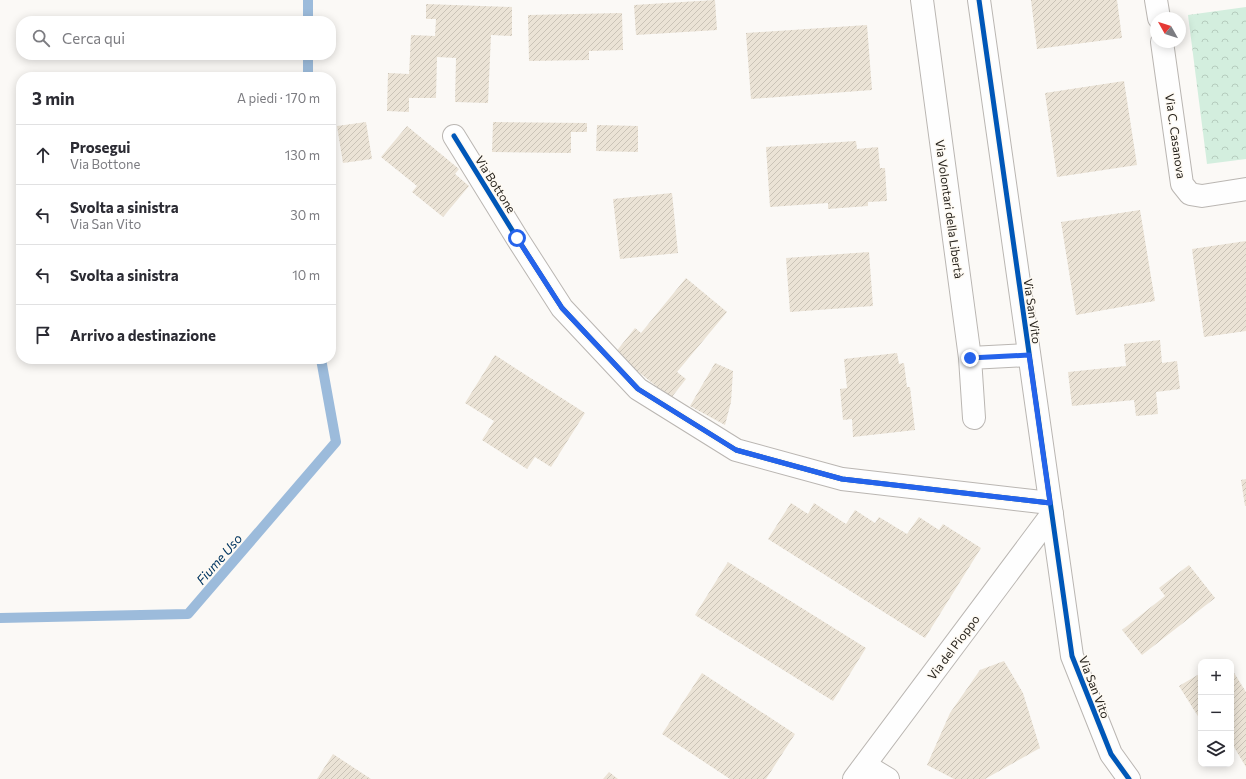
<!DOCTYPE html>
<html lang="it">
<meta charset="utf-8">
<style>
:root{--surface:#fff;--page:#f7f7f7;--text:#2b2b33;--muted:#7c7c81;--line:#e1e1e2}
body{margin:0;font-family:Commissioner,sans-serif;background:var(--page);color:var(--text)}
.controls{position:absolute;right:12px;bottom:12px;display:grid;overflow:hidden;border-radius:8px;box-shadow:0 2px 10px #0003}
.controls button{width:36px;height:36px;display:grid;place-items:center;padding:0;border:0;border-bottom:1px solid var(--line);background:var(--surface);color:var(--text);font:20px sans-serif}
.compass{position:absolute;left:1150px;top:12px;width:36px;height:36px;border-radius:50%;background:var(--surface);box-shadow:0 2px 10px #0003;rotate:309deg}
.stop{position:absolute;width:12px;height:12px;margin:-9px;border:3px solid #2563eb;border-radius:50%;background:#fff}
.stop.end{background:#2563eb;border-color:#fff;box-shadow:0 1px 4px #0008}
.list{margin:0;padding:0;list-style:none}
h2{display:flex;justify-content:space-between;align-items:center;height:52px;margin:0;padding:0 16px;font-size:17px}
h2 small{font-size:13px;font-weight:400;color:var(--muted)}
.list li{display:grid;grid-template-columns:26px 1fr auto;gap:12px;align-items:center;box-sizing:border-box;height:60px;padding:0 16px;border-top:1px solid var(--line)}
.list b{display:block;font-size:15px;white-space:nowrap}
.list p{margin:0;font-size:13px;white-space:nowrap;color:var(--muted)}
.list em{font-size:13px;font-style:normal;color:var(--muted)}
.icon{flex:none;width:22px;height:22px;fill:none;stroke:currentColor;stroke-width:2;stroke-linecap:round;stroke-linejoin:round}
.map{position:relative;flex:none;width:1246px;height:779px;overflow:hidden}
.search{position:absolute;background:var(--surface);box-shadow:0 2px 10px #0003;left:16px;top:16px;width:320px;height:44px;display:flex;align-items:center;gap:10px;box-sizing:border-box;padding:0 14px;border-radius:16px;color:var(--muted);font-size:15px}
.panel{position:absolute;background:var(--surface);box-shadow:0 2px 10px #0003;left:16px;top:72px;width:320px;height:292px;border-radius:16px}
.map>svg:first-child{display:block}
.park{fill:url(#park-crowns)}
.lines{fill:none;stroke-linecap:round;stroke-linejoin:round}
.stream{stroke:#9cbbdb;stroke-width:10}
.building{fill:url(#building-hatch)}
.street-casing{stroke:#bab6b2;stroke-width:24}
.secondary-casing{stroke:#bab6b2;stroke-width:24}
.street{stroke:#fefefe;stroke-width:22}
.secondary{stroke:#fefefe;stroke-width:22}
.cycleway-casing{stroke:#fefaf3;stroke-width:8}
.cycleway{stroke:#0057b8;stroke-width:5}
.route{stroke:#2563eb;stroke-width:5}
.labels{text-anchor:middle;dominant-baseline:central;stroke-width:3;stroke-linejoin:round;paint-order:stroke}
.street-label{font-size:12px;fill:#28241e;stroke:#fefaf3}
.water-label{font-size:13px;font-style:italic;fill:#013561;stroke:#fefaf3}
</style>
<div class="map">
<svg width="1246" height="779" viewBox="0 0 1246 779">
<defs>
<pattern id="park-crowns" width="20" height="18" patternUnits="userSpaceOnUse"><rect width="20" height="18" fill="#d3eede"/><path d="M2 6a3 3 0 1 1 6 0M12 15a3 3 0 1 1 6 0" fill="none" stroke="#b5ccbe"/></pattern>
<pattern id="building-hatch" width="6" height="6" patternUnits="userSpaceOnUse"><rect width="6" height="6" fill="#ebe3d6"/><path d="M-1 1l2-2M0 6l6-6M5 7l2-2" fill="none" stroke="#cac3b7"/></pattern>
</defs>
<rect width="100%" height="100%" fill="#fbf9f6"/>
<path class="park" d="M 1246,7 L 1246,159 L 1207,164 L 1188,15 Z"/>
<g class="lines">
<path class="stream" d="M 308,21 L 308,0
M 308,77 L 308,55
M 0,618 L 188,614 L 336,442 L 321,359"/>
</g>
<path class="building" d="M 715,0 L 717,30 L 636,35 L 634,5 Z
M 1031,0 L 1117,0 L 1122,38 L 1037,49 Z
M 426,4 L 512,7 L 512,36 L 491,35 L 488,103 L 455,102 L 456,58 L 437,57 L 436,98 L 409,98 L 409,112 L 387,111 L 388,73 L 409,74 L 411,35 L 435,36 L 436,19 L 426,19 Z
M 622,13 L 623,50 L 589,51 L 589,60 L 529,61 L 528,15 Z
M 867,25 L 872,90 L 751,99 L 746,33 Z
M 1124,81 L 1137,165 L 1057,177 L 1045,93 Z
M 366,122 L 372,159 L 343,163 L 337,126 Z
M 493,122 L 587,123 L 587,132 L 571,132 L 571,153 L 492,152 Z
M 597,125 L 638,126 L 638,152 L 596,151 Z
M 407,126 L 459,169 L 455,174 L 469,186 L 443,217 L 412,192 L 417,186 L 381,157 Z
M 856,141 L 857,149 L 878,147 L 880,168 L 885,168 L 887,201 L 868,202 L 868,206 L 828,209 L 828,203 L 770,207 L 766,147 Z
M 672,193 L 678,253 L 620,259 L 613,199 Z
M 1140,210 L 1155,301 L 1076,315 L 1061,222 Z
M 1246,241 L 1246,331 L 1204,337 L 1192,249 Z
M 869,252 L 873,306 L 790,312 L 786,258 Z
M 686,278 L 727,312 L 677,372 L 686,379 L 671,398 L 615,353 L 635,328 L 641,333 Z
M 1160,340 L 1162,363 L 1177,361 L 1180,389 L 1156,392 L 1158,414 L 1136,416 L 1134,400 L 1072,406 L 1068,372 L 1126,366 L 1124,344 Z
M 897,353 L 899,364 L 904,363 L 907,387 L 910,387 L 915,430 L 853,437 L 852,419 L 843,420 L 840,389 L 847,388 L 844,359 Z
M 495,355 L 585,413 L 551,467 L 535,457 L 527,469 L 482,440 L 494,421 L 465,403 Z
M 715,363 L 733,371 L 731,402 L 725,425 L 690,406 Z
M 1246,479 L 1246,506 L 1245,506 L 1241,480 Z
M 791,503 L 808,514 L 814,503 L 846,524 L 855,510 L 875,523 L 879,517 L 907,534 L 919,517 L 939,530 L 943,524 L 981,548 L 925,638 L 768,539 Z
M 728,562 L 866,648 L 833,701 L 695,615 Z
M 1189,565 L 1215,598 L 1142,655 L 1122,630 L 1165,596 L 1159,588 Z
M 1004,661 L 1023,693 L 1040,748 L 985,779 L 954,779 L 927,765 L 950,713 L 980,670 Z
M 1231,668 L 1246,692 L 1246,767 L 1231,742 Z
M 702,673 L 795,734 L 766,779 L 730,779 L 662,734 Z
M 1201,673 L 1201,721 L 1179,686 Z
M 333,754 L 371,779 L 317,779 Z
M 609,772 L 618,779 L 603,779 Z"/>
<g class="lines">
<defs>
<path id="street" d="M 922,0 L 970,358 L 974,418
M 1156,0 L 1159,18
M 1162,42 L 1182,184 L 1190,194 L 1202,196 L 1246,189
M 454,136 L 517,238 L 562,308 L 638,389 L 736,450 L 842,479 L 1050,503
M 970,358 L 1029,355
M 865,765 L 888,779
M 854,779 L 1052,514"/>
<path id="secondary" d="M 979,0 L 1072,656 L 1111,754 L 1129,779"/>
</defs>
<use href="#street" class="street-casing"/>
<use href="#secondary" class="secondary-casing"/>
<use href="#street" class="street"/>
<use href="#secondary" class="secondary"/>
<defs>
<path id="cycleway" d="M 979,0 L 1072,656 L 1111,754 L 1129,779
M 454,136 L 517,238 L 562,308 L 638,389 L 736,450 L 842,479 L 1050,503"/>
</defs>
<use href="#cycleway" class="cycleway-casing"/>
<use href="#cycleway" class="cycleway"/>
</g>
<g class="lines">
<path class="route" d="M 517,238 L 562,308 L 638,389 L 736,450 L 842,479 L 1050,503 L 1029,355 L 970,358"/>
</g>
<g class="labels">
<g class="street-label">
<text transform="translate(1176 136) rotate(82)">Via C. Casanova</text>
<text transform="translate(496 184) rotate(58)">Via Bottone</text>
<text transform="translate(950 209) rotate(82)">Via Volontari della Libertà</text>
<text transform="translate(1033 311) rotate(82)">Via San Vito</text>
<text transform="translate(953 647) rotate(-53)">Via del Pioppo</text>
<text transform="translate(1095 687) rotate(69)">Via San Vito</text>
</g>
<g class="water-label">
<text transform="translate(219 559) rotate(-49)">Fiume Uso</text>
</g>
</g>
</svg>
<div class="controls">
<button>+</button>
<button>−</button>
<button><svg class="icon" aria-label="layers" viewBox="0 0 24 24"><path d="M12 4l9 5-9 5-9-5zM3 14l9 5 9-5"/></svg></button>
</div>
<svg class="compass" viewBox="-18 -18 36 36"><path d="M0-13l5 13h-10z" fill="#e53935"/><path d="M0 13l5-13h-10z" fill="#7c7c81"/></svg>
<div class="stop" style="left:517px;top:238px"></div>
<div class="stop end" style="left:970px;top:358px"></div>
<div class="search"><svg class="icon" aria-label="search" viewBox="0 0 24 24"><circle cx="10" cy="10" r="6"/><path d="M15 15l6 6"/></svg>Cerca qui</div>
<section class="panel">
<h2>3 min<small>A piedi · 170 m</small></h2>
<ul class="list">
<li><svg class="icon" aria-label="ahead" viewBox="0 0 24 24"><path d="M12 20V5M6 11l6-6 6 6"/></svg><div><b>Prosegui</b><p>Via Bottone</p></div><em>130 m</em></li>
<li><svg class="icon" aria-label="left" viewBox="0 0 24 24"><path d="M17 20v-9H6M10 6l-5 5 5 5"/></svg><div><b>Svolta a sinistra</b><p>Via San Vito</p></div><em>30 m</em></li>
<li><svg class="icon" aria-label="left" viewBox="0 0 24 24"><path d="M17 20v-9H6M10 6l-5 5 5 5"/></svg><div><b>Svolta a sinistra</b></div><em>10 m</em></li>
<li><svg class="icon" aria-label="arrive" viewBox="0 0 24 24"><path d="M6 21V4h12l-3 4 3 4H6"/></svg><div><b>Arrivo a destinazione</b></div></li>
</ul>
</section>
</div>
